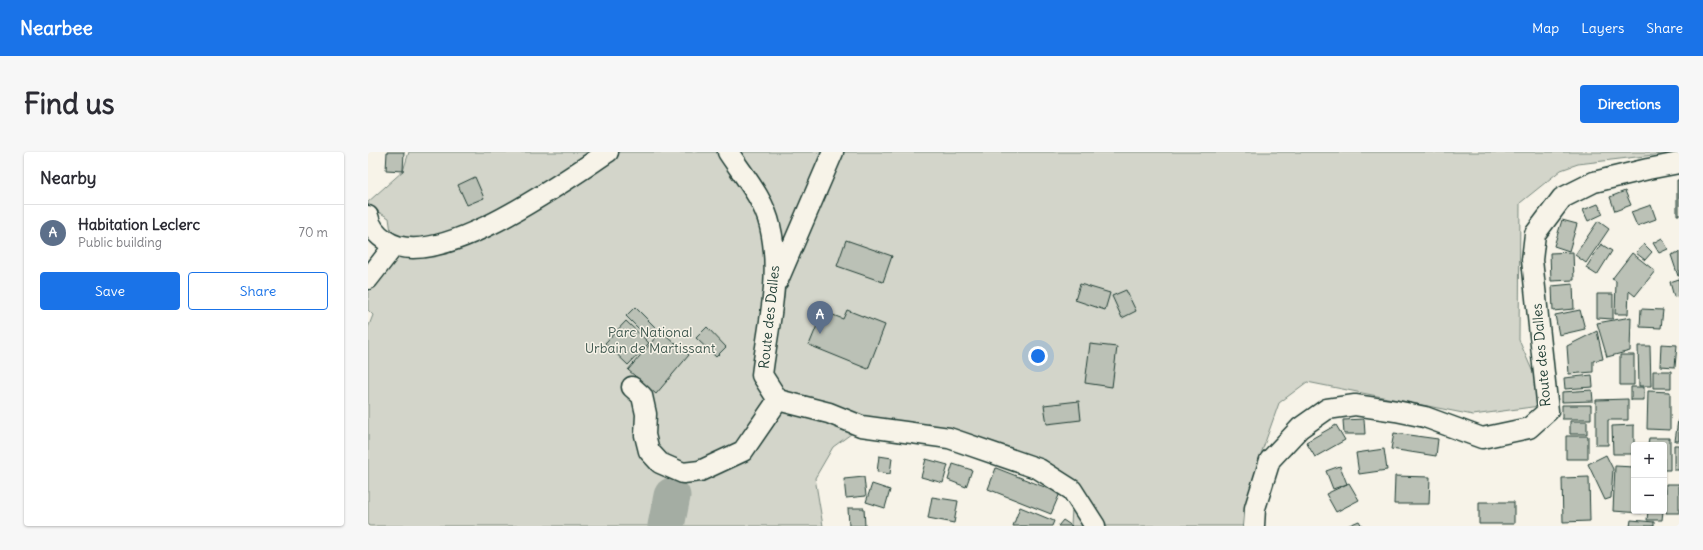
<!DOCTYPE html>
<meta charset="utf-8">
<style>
:root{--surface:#fff;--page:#f7f7f7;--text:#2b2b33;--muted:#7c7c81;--line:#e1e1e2;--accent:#1a73e8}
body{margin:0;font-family:Delius,sans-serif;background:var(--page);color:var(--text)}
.controls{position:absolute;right:12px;bottom:12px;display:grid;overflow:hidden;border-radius:4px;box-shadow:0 1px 3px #0004}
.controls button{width:36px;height:36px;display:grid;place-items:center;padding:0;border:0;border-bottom:1px solid var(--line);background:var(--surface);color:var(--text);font:20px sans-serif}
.you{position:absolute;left:670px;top:204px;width:14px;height:14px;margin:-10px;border:3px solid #fff;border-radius:50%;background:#1a73e8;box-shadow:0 0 0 6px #1a73e833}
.badge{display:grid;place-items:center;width:26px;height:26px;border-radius:50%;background:var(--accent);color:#fff;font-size:13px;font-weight:700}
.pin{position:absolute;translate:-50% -33px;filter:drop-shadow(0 1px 2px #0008)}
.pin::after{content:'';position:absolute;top:21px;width:14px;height:12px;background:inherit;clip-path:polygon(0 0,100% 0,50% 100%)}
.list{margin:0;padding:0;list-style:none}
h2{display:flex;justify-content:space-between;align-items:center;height:52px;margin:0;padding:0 16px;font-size:17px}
h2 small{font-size:13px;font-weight:400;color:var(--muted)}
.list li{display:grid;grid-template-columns:26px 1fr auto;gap:12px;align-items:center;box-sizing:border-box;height:56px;padding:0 16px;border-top:1px solid var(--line)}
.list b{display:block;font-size:15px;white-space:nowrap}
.list p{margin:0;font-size:13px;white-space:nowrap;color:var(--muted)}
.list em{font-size:13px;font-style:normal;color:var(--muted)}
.actions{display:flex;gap:8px;padding:12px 16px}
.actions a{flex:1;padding:9px 0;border:1px solid var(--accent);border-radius:4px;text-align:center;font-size:14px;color:var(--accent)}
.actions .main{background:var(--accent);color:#fff}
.map{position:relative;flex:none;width:1311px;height:374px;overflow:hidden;border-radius:4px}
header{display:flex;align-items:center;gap:24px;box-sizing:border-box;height:56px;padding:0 20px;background:var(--accent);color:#fff}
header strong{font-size:19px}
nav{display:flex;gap:22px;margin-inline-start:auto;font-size:14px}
.intro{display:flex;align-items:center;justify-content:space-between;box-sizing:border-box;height:96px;padding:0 24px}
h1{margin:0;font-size:28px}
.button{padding:10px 18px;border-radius:4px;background:var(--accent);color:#fff;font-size:14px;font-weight:700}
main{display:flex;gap:24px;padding:0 24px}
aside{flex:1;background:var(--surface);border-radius:4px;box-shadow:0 1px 3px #0004}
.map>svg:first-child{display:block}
.green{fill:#d3d5ca;stroke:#79897f}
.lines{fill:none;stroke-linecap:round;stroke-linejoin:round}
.river{stroke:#a4ada3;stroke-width:37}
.building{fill:#bbc1b6;stroke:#1f3d34}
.minor-casing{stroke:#1f3d34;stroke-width:23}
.minor{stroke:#f7f3e8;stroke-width:20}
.labels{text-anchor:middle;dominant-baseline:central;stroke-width:3;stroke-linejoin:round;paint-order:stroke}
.street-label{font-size:14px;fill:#1f3d34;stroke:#f7f3e8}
.park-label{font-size:14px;fill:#435b52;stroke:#f7f3e8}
</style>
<header>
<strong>Nearbee</strong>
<nav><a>Map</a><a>Layers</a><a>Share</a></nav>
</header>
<div class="intro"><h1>Find us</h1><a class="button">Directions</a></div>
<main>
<aside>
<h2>Nearby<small></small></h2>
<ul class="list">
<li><span class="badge" style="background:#5c6f8a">A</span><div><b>Habitation Leclerc</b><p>Public building</p></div><em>70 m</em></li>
</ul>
<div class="actions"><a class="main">Save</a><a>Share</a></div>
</aside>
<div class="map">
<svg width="1311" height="374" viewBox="0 0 1311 374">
<rect width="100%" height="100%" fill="#f7f3e8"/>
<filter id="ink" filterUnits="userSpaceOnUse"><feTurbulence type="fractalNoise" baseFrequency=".025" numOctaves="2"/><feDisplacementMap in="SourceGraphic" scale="8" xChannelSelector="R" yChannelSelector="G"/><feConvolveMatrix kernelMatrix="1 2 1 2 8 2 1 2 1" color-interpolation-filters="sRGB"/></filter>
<g filter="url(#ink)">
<path class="green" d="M 41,0 L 1310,0 L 1210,12 L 1193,18 L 1152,51 L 1151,188 L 1179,253 L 1105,263 L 939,230 L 911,251 L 894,299 L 892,374 L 703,374 L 705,338 L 581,286 L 494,274 L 465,295 L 447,326 L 455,374 L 0,374 L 0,176 L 5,163 L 0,158 L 0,127 L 25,94 L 21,66 L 0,54 L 0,50 L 35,19 Z"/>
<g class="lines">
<path class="river" d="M 298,374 L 304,344"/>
</g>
<path class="building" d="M 19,0 L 36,0 L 35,19 L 18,18 Z
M 107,25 L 116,46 L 99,53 L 90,33 Z
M 1309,28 L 1311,28 L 1311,63 L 1309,63 Z
M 1257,39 L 1263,53 L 1247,59 L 1242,45 Z
M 1230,52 L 1235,62 L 1220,69 L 1215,58 Z
M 1283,53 L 1288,67 L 1269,74 L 1263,60 Z
M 1194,68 L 1209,72 L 1201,99 L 1186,94 Z
M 1230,69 L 1241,77 L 1218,111 L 1207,103 Z
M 1294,86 L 1300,97 L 1291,101 L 1285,91 Z
M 478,88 L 524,104 L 515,130 L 469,114 Z
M 1233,92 L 1244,99 L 1229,123 L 1218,116 Z
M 1276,92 L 1284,100 L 1277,108 L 1268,101 Z
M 1205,100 L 1206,128 L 1183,129 L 1182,101 Z
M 1311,100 L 1311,124 L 1310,124 L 1303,103 Z
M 1264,101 L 1287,119 L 1267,144 L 1261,139 L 1260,162 L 1247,162 L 1248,129 L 1244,127 Z
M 1311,127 L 1311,144 L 1306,145 L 1302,130 Z
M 712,132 L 742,141 L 737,158 L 707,148 Z
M 1205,132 L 1206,157 L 1185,159 L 1184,134 Z
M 758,138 L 768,159 L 754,166 L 744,144 Z
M 1229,142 L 1245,142 L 1245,167 L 1229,166 Z
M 267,155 L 289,177 L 280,186 L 258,164 Z
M 1273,157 L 1295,158 L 1293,176 L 1272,175 Z
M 479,158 L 517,173 L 500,217 L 441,193 L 455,159 L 475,167 Z
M 1212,158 L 1217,177 L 1191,183 L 1187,163 Z
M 1263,165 L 1262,199 L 1239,205 L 1229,171 Z
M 258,169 L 281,191 L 260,213 L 237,191 Z
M 339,175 L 358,195 L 348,205 L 328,186 Z
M 293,179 L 321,203 L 288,242 L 260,218 Z
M 1229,179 L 1235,207 L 1225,209 L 1225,220 L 1201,222 L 1199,194 Z
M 722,192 L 749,195 L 744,235 L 717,231 Z
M 1293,192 L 1309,193 L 1307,215 L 1292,214 Z
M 1270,194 L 1282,194 L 1283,234 L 1271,234 Z
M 1252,203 L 1266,203 L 1266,233 L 1252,233 Z
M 1285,219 L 1303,219 L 1303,236 L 1285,236 Z
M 1224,223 L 1225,235 L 1197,237 L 1196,226 Z
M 1263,235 L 1276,235 L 1276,248 L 1263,248 Z
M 1224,238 L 1225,249 L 1194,250 L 1194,240 Z
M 1280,239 L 1302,240 L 1302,278 L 1279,277 Z
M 1260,247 L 1260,268 L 1240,268 L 1240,293 L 1228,293 L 1228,248 Z
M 711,249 L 713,268 L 679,272 L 676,253 Z
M 1194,253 L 1223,253 L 1223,267 L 1194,267 Z
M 996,267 L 997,282 L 976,282 L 975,268 Z
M 1310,268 L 1311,268 L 1311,289 L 1307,289 Z
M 1202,269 L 1219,269 L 1219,282 L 1202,282 Z
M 968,273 L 977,288 L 947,305 L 938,290 Z
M 1266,273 L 1266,302 L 1245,302 L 1244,274 Z
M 1026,281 L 1070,287 L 1068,304 L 1023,297 Z
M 1198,284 L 1220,284 L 1220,307 L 1198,307 Z
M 1281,286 L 1302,286 L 1302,318 L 1296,318 L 1296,293 L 1280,293 Z
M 1306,293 L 1311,293 L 1311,318 L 1306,318 Z
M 1016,297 L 1019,318 L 991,322 L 988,301 Z
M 1238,303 L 1245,317 L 1243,346 L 1237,348 L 1220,312 Z
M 511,304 L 524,306 L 522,322 L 509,320 Z
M 558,307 L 580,313 L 575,331 L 553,325 Z
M 585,312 L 604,318 L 598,335 L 580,328 Z
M 972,314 L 979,332 L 965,337 L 958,319 Z
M 1247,314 L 1266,315 L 1266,359 L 1275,359 L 1274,361 L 1245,359 Z
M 628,316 L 692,341 L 683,362 L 620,337 Z
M 1027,324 L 1062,325 L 1061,352 L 1026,352 Z
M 496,325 L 498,344 L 478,346 L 476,327 Z
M 1221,325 L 1222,369 L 1195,370 L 1194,326 Z
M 981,331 L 991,348 L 968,360 L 958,342 Z
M 504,332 L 522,338 L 517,356 L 498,350 Z
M 1298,332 L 1311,332 L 1311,361 L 1298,361 Z
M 564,345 L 590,349 L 586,371 L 560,366 Z
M 1111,350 L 1146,350 L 1146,372 L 1111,372 Z
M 652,355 L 686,369 L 684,374 L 645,374 Z
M 480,356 L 496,356 L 497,374 L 481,374 Z
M 1280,359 L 1295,359 L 1294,368 L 1279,368 Z
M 695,368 L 704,374 L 690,374 Z
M 1263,368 L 1286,370 L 1286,374 L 1262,374 Z
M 991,369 L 994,374 L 979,374 Z"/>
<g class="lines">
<defs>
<path id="minor" d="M 360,0 C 375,23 396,47 402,74 C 414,124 400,173 394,223 L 410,248 L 461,261 L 493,274 L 581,286 L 671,317 L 704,338 L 727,374
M 0,64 C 2,74 8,82 17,88 C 66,124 196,29 240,0
M 0,127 L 25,95
M 410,128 L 465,0
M 264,235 L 274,244 L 278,262 L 277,283 L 281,299 L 292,311 L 315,321 L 332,319 L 375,299 L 410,248
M 886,374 L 887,356 L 902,308 L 932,276 L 959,257 L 987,253 L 1028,259 L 1057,265 L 1114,286 L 1161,276 L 1180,259 L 1164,108 L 1167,82 L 1194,46 L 1226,30 L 1280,17 L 1311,11"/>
</defs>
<use href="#minor" class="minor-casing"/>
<use href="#minor" class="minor"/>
</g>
</g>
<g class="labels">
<g class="street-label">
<text transform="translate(401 165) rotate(-84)">Route des Dalles</text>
<text transform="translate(1173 203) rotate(-95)">Route des Dalles</text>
</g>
<g class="park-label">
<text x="282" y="180">Parc National<tspan x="282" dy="16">Urbain de Martissant</tspan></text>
</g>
</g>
</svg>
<div class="controls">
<button>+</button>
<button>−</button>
</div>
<div class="you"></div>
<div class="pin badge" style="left:452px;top:182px;background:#5c6f8a">A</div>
</div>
</main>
